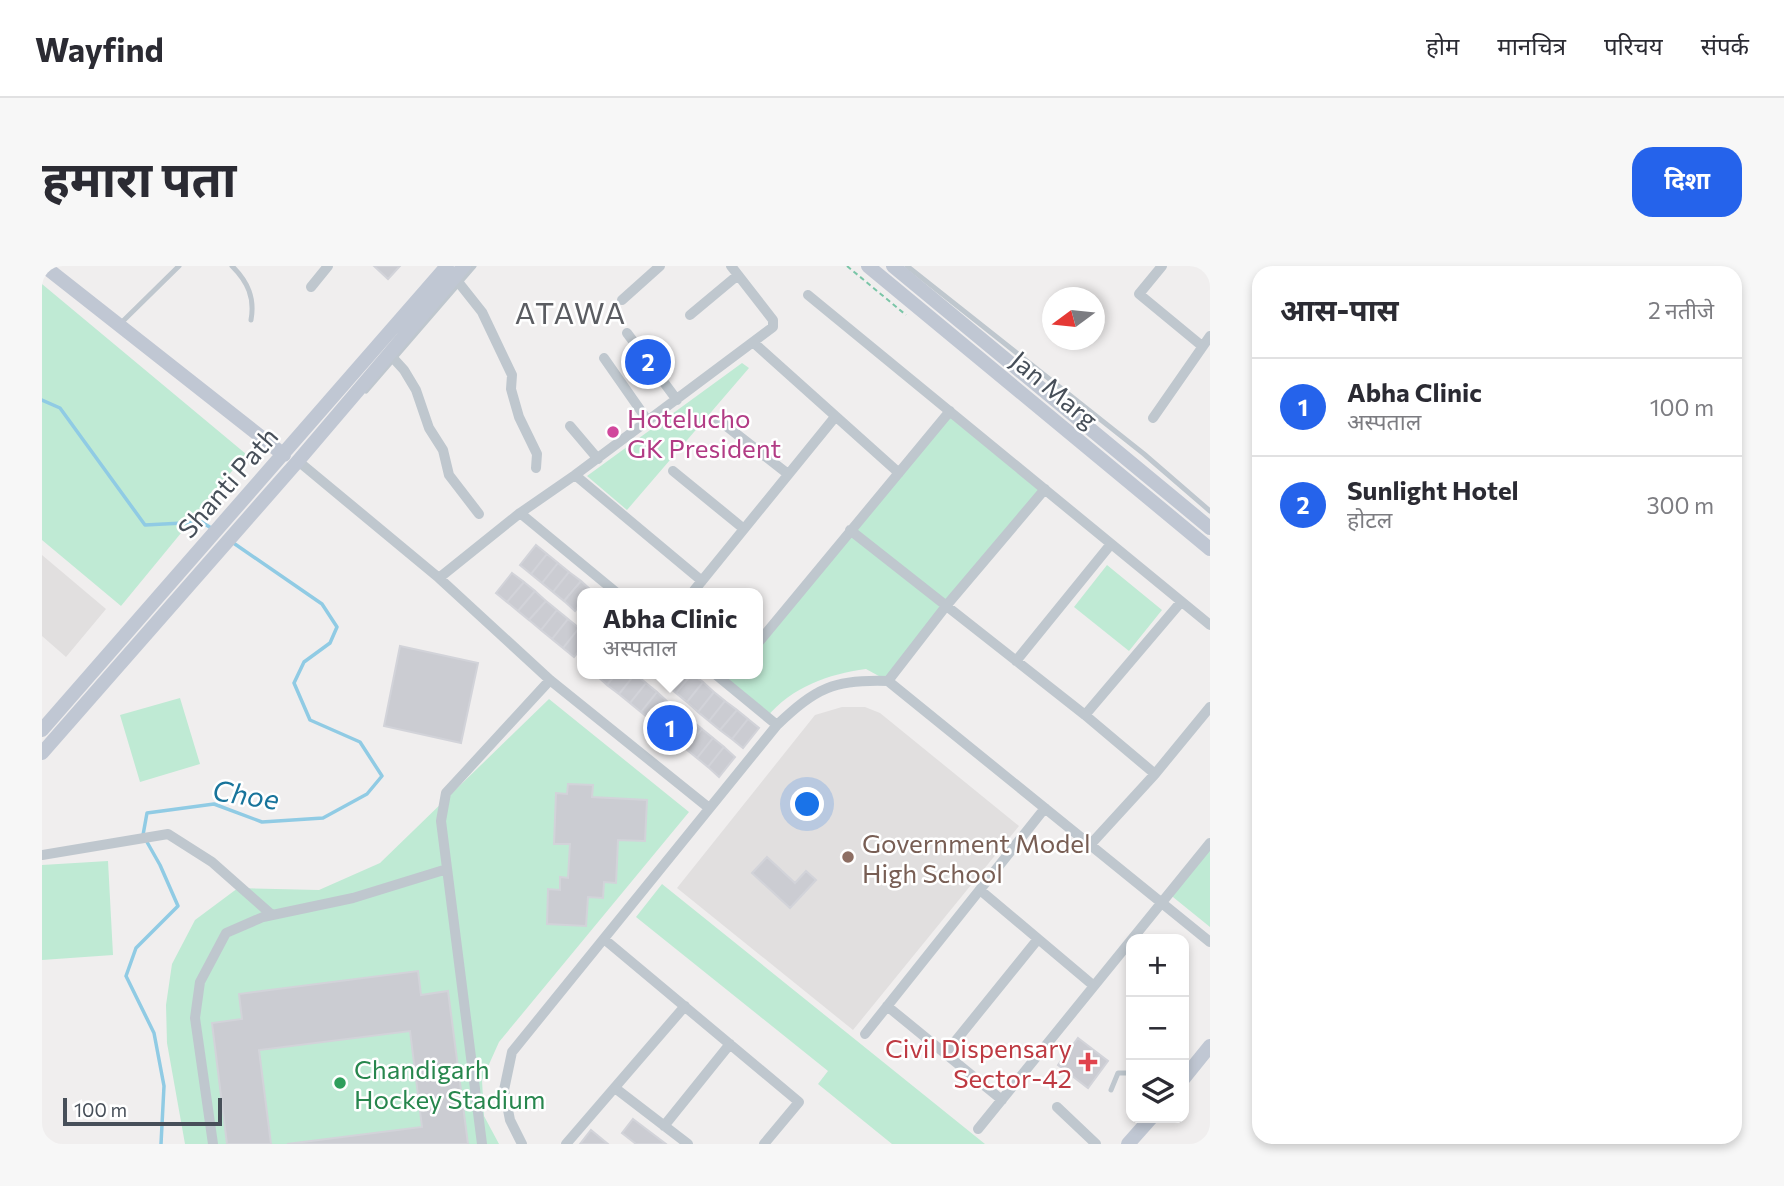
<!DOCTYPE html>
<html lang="hi">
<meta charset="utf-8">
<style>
:root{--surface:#fff;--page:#f7f7f7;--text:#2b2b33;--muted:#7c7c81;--line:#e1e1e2;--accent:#2563eb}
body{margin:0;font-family:Commissioner,"Noto Sans Devanagari",sans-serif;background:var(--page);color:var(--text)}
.controls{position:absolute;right:21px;bottom:21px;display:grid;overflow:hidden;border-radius:14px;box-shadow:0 4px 10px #0003}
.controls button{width:63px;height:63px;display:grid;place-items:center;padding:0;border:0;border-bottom:2px solid var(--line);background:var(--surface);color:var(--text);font:35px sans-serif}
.compass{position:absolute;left:1000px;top:21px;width:63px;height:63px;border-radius:50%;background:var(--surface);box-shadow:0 4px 10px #0003;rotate:255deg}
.scale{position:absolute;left:21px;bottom:18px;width:159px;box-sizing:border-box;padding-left:7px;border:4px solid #474f59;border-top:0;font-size:19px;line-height:24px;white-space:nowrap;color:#474f59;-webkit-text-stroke:5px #fff;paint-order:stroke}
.you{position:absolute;left:766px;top:539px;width:24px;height:24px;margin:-18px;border:5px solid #fff;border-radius:50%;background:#1a73e8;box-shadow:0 0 0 10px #1a73e833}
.badge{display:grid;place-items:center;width:46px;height:46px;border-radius:50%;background:var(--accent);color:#fff;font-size:23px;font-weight:700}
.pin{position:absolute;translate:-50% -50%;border:4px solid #fff;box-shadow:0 2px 7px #0006}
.popup{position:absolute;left:535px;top:322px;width:186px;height:91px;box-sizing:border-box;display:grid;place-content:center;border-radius:14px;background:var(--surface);filter:drop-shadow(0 2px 5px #0005);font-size:23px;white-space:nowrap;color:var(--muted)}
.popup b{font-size:26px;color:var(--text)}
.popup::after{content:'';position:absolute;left:50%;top:100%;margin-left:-14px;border:14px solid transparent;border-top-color:var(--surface)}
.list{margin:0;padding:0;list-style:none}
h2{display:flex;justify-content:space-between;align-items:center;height:91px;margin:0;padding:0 28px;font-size:30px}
h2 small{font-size:23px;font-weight:400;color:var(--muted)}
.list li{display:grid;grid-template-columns:46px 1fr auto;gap:21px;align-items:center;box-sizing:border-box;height:98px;padding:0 28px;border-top:2px solid var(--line)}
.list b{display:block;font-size:26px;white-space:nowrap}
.list p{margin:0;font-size:23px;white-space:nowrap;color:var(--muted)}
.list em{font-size:23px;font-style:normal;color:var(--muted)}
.icon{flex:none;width:38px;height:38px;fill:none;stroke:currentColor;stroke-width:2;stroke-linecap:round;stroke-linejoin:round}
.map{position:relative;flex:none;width:1168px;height:878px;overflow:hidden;border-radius:21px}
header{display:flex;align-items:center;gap:42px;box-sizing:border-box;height:98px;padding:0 35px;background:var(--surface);border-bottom:2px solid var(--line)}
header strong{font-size:33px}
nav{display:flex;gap:38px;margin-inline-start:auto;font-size:24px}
.intro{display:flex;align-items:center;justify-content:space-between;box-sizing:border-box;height:168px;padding:0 42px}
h1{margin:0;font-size:49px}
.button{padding:18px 32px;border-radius:21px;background:var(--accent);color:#fff;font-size:24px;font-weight:700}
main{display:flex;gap:42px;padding:0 42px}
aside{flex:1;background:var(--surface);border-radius:21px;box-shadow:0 4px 10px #0003}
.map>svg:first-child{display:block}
.education{fill:#e1dfdf}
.green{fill:#bfead4}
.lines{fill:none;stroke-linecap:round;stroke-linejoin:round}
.stream{stroke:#90cbe4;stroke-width:3.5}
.building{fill:#cbccd2;stroke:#d2d3d9;stroke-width:2}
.path{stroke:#7ac5a7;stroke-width:2;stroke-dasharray:5 3.5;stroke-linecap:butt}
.lane{stroke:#bfc7ce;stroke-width:5}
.street{stroke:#bfc7ce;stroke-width:10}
.secondary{stroke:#c0c7d3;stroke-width:14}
.hotel-dot{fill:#d1479c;stroke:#fff;stroke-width:2.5}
.education-dot{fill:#8d6e63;stroke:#fff;stroke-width:2.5}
.health-dot{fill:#e0444e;stroke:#fff;stroke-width:2.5}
.leisure-dot{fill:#2e9e5b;stroke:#fff;stroke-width:2.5}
.labels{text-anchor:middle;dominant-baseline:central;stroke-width:5;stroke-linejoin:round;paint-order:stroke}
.street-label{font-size:26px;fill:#474f59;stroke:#fff}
.hotel-label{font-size:26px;fill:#b23c85;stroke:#fff;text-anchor:start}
.education-label{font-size:26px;fill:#785e54;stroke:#fff;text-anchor:start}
.health-label{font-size:26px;fill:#be3a42;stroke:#fff;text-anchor:end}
.leisure-label{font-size:26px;fill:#27864d;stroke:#fff;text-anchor:start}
.water-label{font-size:28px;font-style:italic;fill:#18749b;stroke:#fff}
.quarter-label{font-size:30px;letter-spacing:2px;fill:#5b5d62;stroke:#fff}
</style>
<header>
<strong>Wayfind</strong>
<nav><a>होम</a><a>मानचित्र</a><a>परिचय</a><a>संपर्क</a></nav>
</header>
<div class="intro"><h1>हमारा पता</h1><a class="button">दिशा</a></div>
<main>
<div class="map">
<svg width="1168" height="878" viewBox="0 0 1168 878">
<rect width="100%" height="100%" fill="#f0eeee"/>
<path class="education" d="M 0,289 L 64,343 L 24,391 L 0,370 Z
M 800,441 L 823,441 L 838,447 L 977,560 L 811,764 L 635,622 L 773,449 Z"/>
<path class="green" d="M 0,18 L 204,188 L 79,340 L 0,274 Z
M 700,97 L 707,102 L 585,244 L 545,210 Z
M 908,145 L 1003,223 L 846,415 L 824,403 C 786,408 750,421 725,451 L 683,417 L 690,408 L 716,408 L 716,377 Z
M 1065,299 L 1120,344 L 1087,385 L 1032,341 Z
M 138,432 L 158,498 L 98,516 L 78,449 Z
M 507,433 L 647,546 L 457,776 L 440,814 L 442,850 L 457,878 L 143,878 L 125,777 L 124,739 L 130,698 L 153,654 L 196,622 L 277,624 L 338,597 Z
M 1168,577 L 1168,661 L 1126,627 Z
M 66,595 L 71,689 L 0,694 L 0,599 Z
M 620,618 L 943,878 L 850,878 L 776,818 L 786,805 L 594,651 Z"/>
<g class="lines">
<path class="stream" d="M 0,134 L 18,142 L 103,259 L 160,256 L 172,264
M 119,878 L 122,820 L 112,767 L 84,710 L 94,682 L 136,640 L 118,599 L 101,569 L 105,547 L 172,538 L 220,556 L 281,552 L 325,528 L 340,510 L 318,476 L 268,454 L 252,417 L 262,396 L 288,377 L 295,361 L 280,338 L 190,276"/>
</g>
<path class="building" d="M 332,0 L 358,0 L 346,13 Z
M 494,279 L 505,288 L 489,308 L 478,299 Z
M 505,288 L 516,297 L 500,317 L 489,308 Z
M 516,297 L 527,306 L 511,326 L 500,317 Z
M 527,306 L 539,315 L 522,335 L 511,326 Z
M 470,307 L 482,316 L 465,336 L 454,327 Z
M 539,315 L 550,325 L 547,327 L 540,327 L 540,336 L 533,345 L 522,335 Z
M 482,316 L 493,325 L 476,345 L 465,336 Z
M 493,325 L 504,335 L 487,354 L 476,345 Z
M 504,335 L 515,344 L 499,364 L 487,354 Z
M 515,344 L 526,353 L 510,373 L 499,364 Z
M 526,353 L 537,362 L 521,382 L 510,373 Z
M 537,362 L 540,365 L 540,381 L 532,391 L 521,382 Z
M 358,380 L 436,397 L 419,477 L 342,460 Z
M 556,408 L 574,408 L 565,419 L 554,409 Z
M 574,408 L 593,408 L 577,428 L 565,419 Z
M 593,408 L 604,417 L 588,437 L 577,428 Z
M 612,408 L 631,408 L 623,418 Z
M 631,408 L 650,408 L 634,427 L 623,418 Z
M 650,408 L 661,416 L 645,436 L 634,427 Z
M 661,416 L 672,426 L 656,446 L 645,436 Z
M 604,417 L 615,426 L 599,446 L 588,437 Z
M 615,426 L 626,436 L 610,455 L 599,446 Z
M 672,426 L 683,435 L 667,455 L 656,446 Z
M 683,435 L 695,444 L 678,464 L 667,455 Z
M 626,436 L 638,445 L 621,465 L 610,455 Z
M 695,444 L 706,453 L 690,473 L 678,464 Z
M 638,445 L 649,454 L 633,474 L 621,465 Z
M 706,453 L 717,462 L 701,482 L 690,473 Z
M 649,454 L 660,463 L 644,483 L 633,474 Z
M 660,463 L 671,472 L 655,492 L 644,483 Z
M 671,472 L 682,481 L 666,501 L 655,492 Z
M 682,481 L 693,491 L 677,511 L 666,501 Z
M 526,518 L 551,519 L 550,531 L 605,534 L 603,575 L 576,574 L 574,617 L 562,616 L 561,632 L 546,631 L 544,660 L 505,658 L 506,623 L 518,624 L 518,611 L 526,612 L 528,578 L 512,578 L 514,527 L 525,528 Z
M 725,591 L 753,617 L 764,605 L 774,614 L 748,642 L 710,607 Z
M 376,705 L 379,729 L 406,725 L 426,878 L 245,878 L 380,861 L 368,765 L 217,784 L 229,878 L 185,878 L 170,757 L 200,753 L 197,728 Z
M 1036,772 L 1066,795 L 1046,822 L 1016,799 Z
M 591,853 L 624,878 L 594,878 L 580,867 Z
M 549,864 L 566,878 L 538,878 Z"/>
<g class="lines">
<path class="path" d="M 805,0 L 864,49"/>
<path class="lane" d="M 190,0 C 206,16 213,32 209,54
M 865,0 L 1102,188 L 1168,245
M 79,57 L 137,0
M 324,125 L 432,0
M 1069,824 L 1076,807 L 1089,807"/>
<path class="street" d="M 1120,0 L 1097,28 L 1160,80
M 417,17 L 440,46 L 470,109 L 469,123 L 477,151 L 495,188 L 494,202
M 269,21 L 286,0
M 766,29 L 1168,359
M 580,34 L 618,0
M 648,49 L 696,9
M 585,67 L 635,134
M 712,77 L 857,207
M 562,92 L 606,155
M 352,93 L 362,104 L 374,124 L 387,162 L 401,184 L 407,209 L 437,248
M 674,152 L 746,208
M 1111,152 L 1168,70
M 528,160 L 556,193
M 256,195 L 397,312 L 508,414 L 667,542
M 631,205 L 702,263
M 533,209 L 660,315
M 478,247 L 575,327
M 808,264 L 1043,449 L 1113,508
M 397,312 L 478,247 L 533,209 L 731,61 L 731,54 L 689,0
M 650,327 L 793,151
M 716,377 L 908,145
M 974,395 L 1069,278
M 673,408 L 735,459
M 846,415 L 904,340 L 1003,223
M 1043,449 L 1139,336
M 1048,579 L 1113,508 L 1168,441
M 0,589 L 126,568 L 170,596 L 230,649
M 938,624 L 1052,720
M 562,673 L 757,836 L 722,878
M 845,740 L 960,834
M 823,768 L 1003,542
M 903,788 L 996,673
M 573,822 L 646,878
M 1015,841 L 1054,878
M 622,860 L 688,778
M 936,863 L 1168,577
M 171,878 L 153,752 L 158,716 L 184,667 L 221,651 L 311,632 L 405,603
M 440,878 L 399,555 L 404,527 L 508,414
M 480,878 L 468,854 L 462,824 L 470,786 L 735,459 C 774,422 792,413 846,415 L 1168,676
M 524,878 L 643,740"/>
<path class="secondary" d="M 2,0 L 242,189
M 826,0 L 1168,283
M 851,0 L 1168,262
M 0,464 L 405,0
M 0,487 L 256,195 L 422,0
M 1142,812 L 1168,780
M 1086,878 L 1109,852"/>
</g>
<circle class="hotel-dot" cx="571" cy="166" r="7"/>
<circle class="education-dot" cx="806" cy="591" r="7"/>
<path class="health-dot" d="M1042.5 785.5h7v7h7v7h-7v7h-7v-7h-7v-7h7z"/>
<circle class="leisure-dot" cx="298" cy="817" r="7"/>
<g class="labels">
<g class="street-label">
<text transform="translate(1013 123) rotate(40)">Jan Marg</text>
<text transform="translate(185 216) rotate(-49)">Shanti Path</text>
</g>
<g class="hotel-label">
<text x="585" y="151">Hotelucho<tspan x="585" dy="30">GK President</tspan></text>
</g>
<g class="education-label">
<text x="820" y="576">Government Model<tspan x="820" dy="30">High School</tspan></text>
</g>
<g class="health-label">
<text x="1030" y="781">Civil Dispensary<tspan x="1030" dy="30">Sector-42</tspan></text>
</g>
<g class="leisure-label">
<text x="312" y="802">Chandigarh<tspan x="312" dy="30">Hockey Stadium</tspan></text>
</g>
<g class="water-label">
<text transform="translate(204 528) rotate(9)">Choe</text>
</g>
<g class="quarter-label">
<text x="529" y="45">ATAWA</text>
</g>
</g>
</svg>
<div class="controls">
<button>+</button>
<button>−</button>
<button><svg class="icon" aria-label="layers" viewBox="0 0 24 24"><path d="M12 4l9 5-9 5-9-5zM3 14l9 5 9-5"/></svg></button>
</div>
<svg class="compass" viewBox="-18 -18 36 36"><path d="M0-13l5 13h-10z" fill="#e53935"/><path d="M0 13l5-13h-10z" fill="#7c7c81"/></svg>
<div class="scale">100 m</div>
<div class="you"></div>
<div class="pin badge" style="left:628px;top:462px">1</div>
<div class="popup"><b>Abha Clinic</b>अस्पताल</div>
<div class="pin badge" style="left:606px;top:96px">2</div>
</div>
<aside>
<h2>आस-पास<small>2 नतीजे</small></h2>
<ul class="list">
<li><span class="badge">1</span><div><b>Abha Clinic</b><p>अस्पताल</p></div><em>100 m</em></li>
<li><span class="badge">2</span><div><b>Sunlight Hotel</b><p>होटल</p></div><em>300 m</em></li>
</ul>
</aside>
</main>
